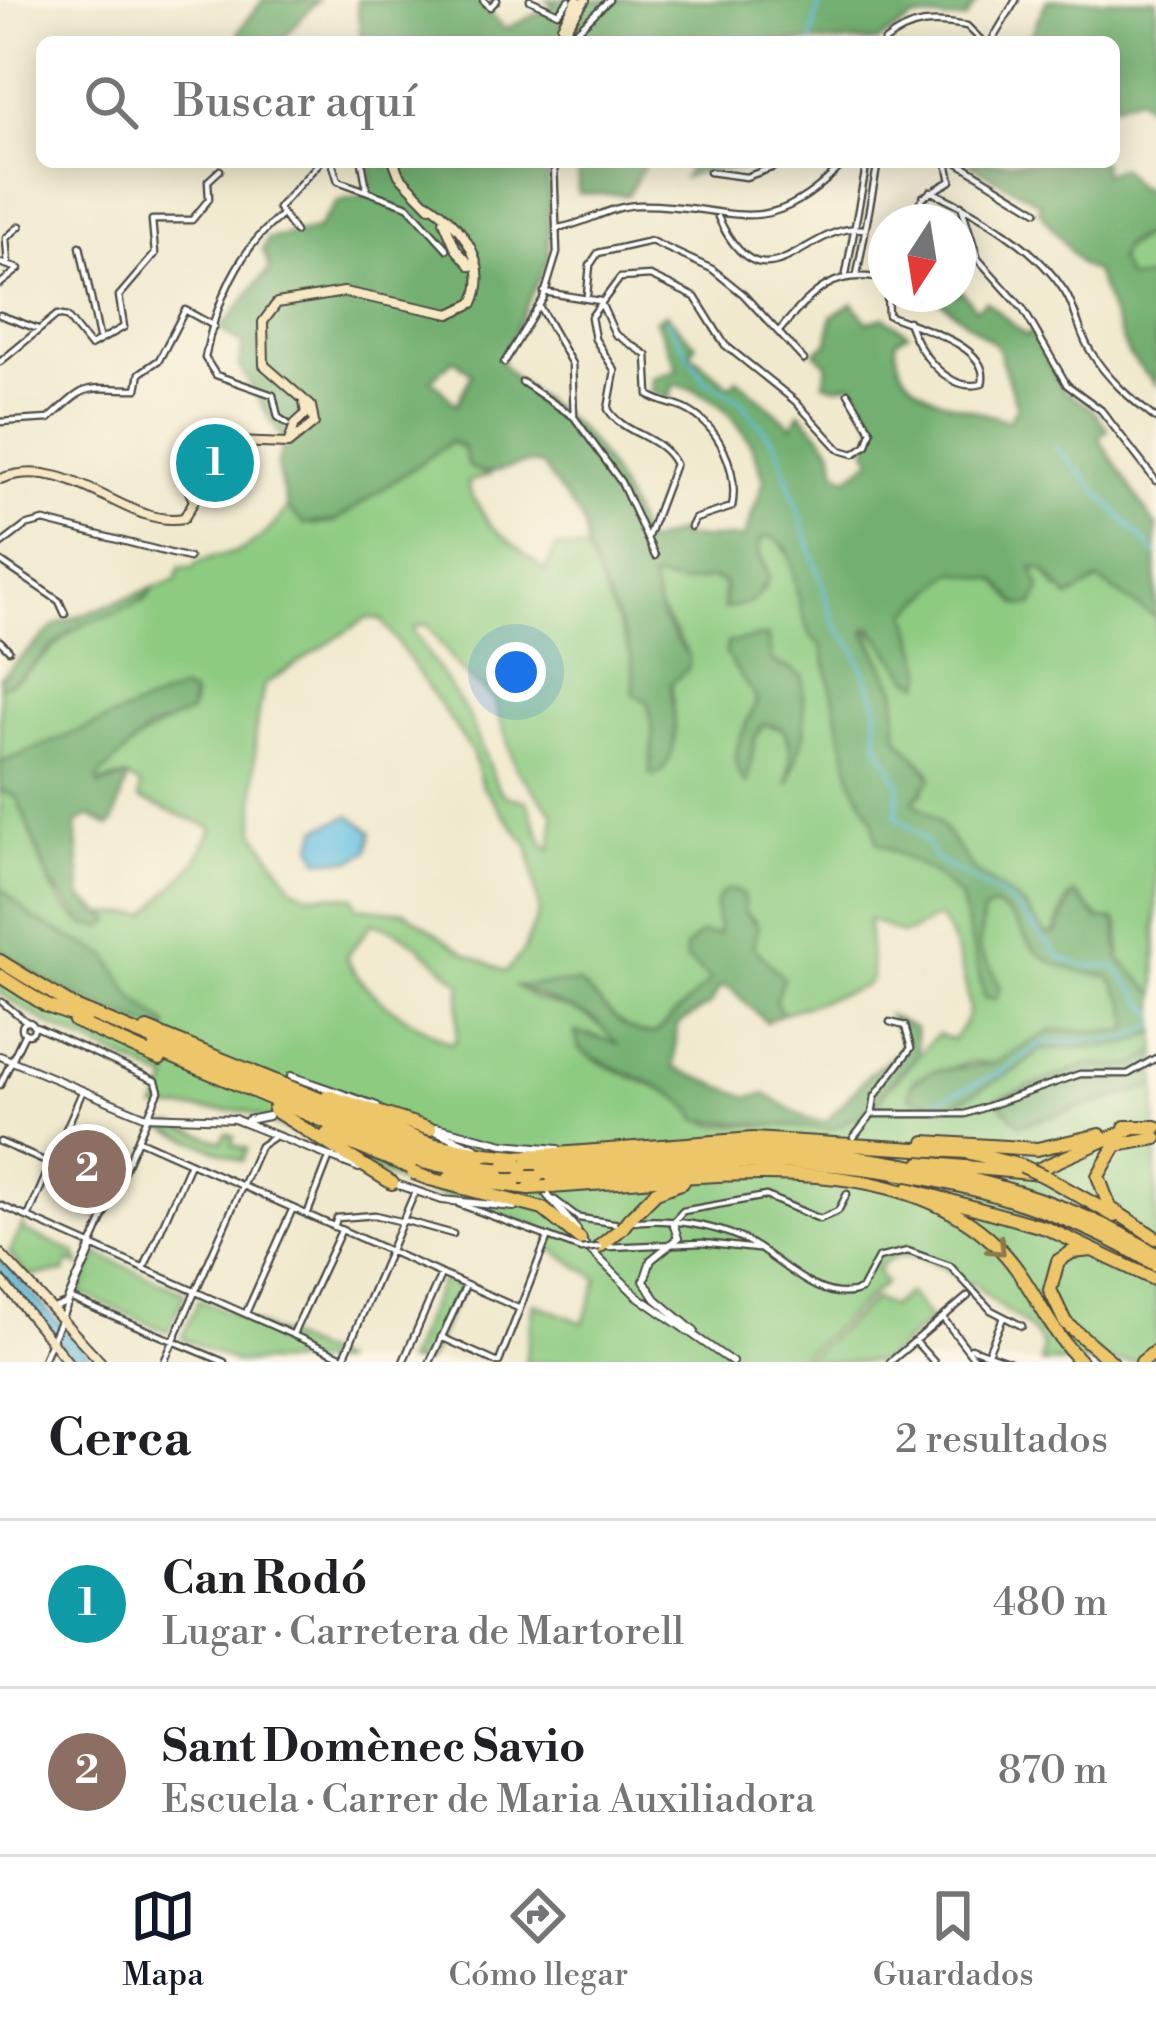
<!DOCTYPE html>
<html lang="es">
<meta charset="utf-8">
<style>
:root{--surface:#fff;--page:#f6f6f6;--text:#202124;--muted:#757577;--line:#e0e0e0;--accent:#111827}
body{margin:0;font-family:"Libre Bodoni",serif;background:var(--page);color:var(--text)}
.compass{position:absolute;left:868px;top:204px;width:108px;height:108px;border-radius:50%;background:var(--surface);box-shadow:0 6px 30px #0003;rotate:192deg}
.you{position:absolute;left:516px;top:672px;width:42px;height:42px;margin:-30px;border:9px solid #fff;border-radius:50%;background:#1a73e8;box-shadow:0 0 0 18px #1a73e833}
.badge{display:grid;place-items:center;width:78px;height:78px;border-radius:50%;background:var(--accent);color:#fff;font-size:39px;font-weight:700}
.pin{position:absolute;translate:-50% -50%;border:6px solid #fff;box-shadow:0 3px 12px #0006}
.list{margin:0;padding:0;list-style:none}
h2{display:flex;justify-content:space-between;align-items:center;height:156px;margin:0;padding:0 48px;font-size:51px}
h2 small{font-size:39px;font-weight:400;color:var(--muted)}
.list li{display:grid;grid-template-columns:78px 1fr auto;gap:36px;align-items:center;box-sizing:border-box;height:168px;padding:0 48px;border-top:3px solid var(--line)}
.list b{display:block;font-size:45px;white-space:nowrap}
.list p{margin:0;font-size:39px;white-space:nowrap;color:var(--muted)}
.list em{font-size:39px;font-style:normal;color:var(--muted)}
.icon{flex:none;width:66px;height:66px;fill:none;stroke:currentColor;stroke-width:2;stroke-linecap:round;stroke-linejoin:round}
.map{position:relative;flex:none;width:1156px;height:1362px;overflow:hidden}
.search{position:absolute;background:var(--surface);box-shadow:0 6px 30px #0003;left:36px;right:36px;top:36px;height:132px;display:flex;align-items:center;gap:30px;box-sizing:border-box;padding:0 42px;border-radius:18px;color:var(--muted);font-size:45px}
.sheet{height:492px;background:var(--surface)}
nav{display:flex;justify-content:space-around;align-items:center;box-sizing:border-box;height:168px;border-top:3px solid var(--line);background:var(--surface);font-size:33px;color:var(--muted)}
nav a{display:grid;justify-items:center;gap:6px}
nav .on{color:var(--accent)}
.map>svg:first-child{display:block}
.green{fill:#8dcb81;stroke:#5c7b56;stroke-width:3;fill-rule:evenodd}
.forest{fill:#72af6f;stroke:#4e6d4d;stroke-width:3;fill-rule:evenodd}
.water{fill:#64c0e2;stroke:#487686;stroke-width:3}
.lines{fill:none;stroke-linecap:round;stroke-linejoin:round}
.stream{stroke:#64c0e2;stroke-width:3}
.minor-casing{stroke:#494843;stroke-width:9}
.tertiary-casing{stroke:#494843;stroke-width:10}
.secondary-casing{stroke:#494843;stroke-width:12}
.motorway-casing{stroke:#494843;stroke-width:16}
.minor{stroke:#fff;stroke-width:4.5}
.tertiary{stroke:#fff;stroke-width:6}
.secondary{stroke:#f7e8c3;stroke-width:8}
.motorway{stroke:#ecc669;stroke-width:12}
.minor-bridge-casing{stroke:#494843;stroke-width:9;stroke-linecap:butt}
.motorway-bridge-casing{stroke:#494843;stroke-width:16;stroke-linecap:butt}
.minor-bridge{stroke:#fff;stroke-width:4.5}
.motorway-bridge{stroke:#ecc669;stroke-width:12}
.oneway{stroke:#8c784a}
</style>
<div class="map">
<svg width="1156" height="1362" viewBox="0 0 1156 1362">
<rect width="100%" height="100%" fill="#fcf5e5"/>
<filter id="ink" filterUnits="userSpaceOnUse"><feTurbulence type="fractalNoise" baseFrequency=".00833" numOctaves="2"/><feDisplacementMap in="SourceGraphic" scale="24" xChannelSelector="R" yChannelSelector="G"/><feConvolveMatrix kernelMatrix="1 2 1 2 8 2 1 2 1" color-interpolation-filters="sRGB"/></filter>
<filter id="wash" filterUnits="userSpaceOnUse"><feTurbulence type="fractalNoise" baseFrequency=".004" numOctaves="4" result="noise"/><feDisplacementMap in="SourceGraphic" scale="48" xChannelSelector="R" yChannelSelector="G"/><feGaussianBlur stdDeviation="2.7" result="paint"/><feColorMatrix in="noise" values="0 0 0 0 0 0 0 0 0 0 0 0 0 0 0 0 0 1.4 0 .05"/><feComposite in="paint" operator="in"/></filter>
<g filter="url(#wash)">
<rect width="100%" height="100%" fill="#f0e9cd"/>
<path class="green" d="M 1156,228 L 1156,277 L 1128,279 L 1119,263 L 1122,250 Z
M 451,442 L 466,451 L 468,466 L 489,475 L 468,482 L 470,492 L 490,525 L 545,571 L 557,547 L 586,550 L 633,659 L 634,694 L 648,701 L 653,733 L 650,774 L 661,773 C 681,747 674,714 671,683 L 689,663 C 684,631 649,613 651,578 L 681,584 L 709,577 L 725,584 L 723,602 L 747,604 L 766,588 L 768,570 L 757,547 L 761,538 L 773,537 C 810,562 790,617 822,646 L 852,780 L 873,820 L 877,842 L 933,873 L 960,897 L 985,998 L 996,976 L 979,949 L 983,912 L 993,906 C 1016,914 1020,933 1034,949 C 1053,969 1085,971 1110,977 L 1126,1004 L 1131,1027 L 1125,1031 L 1053,1030 L 995,1063 L 971,1062 L 914,1079 L 948,1107 L 1022,1066 L 1039,1050 L 1156,1032 L 1156,1051 L 1134,1066 L 1087,1065 L 997,1099 L 1019,1124 L 1029,1123 L 1156,1086 L 1156,1362 L 1041,1362 L 1043,1346 C 1026,1316 994,1309 973,1282 L 968,1286 C 945,1264 902,1240 877,1270 L 885,1283 L 796,1362 L 525,1362 L 534,1303 L 583,1323 L 598,1279 L 549,1247 L 552,1236 L 536,1226 L 404,1184 L 247,1111 L 156,1108 L 169,1081 L 50,1025 L 0,994 L 0,949 L 50,984 L 167,1025 L 133,997 L 107,956 L 34,919 L 0,887 L 0,790 L 17,797 C 36,838 44,902 87,926 L 112,921 L 105,914 L 147,914 L 195,863 L 213,828 L 139,799 L 140,785 L 124,776 L 96,784 C 115,742 161,732 193,706 L 193,697 L 178,691 L 0,763 L 0,687 L 22,676 L 79,626 L 146,600 L 153,588 L 176,580 L 180,567 L 192,568 C 204,555 219,558 236,552 C 257,544 275,526 287,508 C 302,524 315,529 336,521 ZM 367,618 L 381,619 L 472,752 L 482,786 L 529,847 L 539,911 L 523,952 L 506,972 L 465,953 L 405,912 L 357,907 L 354,897 L 308,894 L 293,887 L 255,832 L 255,732 L 264,685 ZM 426,624 L 459,669 L 494,699 L 516,769 L 554,814 L 551,850 L 543,843 L 527,801 L 505,796 L 497,786 L 469,716 L 414,632 L 414,627 ZM 767,636 L 772,661 L 793,670 L 803,682 L 804,733 L 789,782 L 792,752 L 784,730 L 764,724 L 755,738 L 747,783 C 719,758 751,723 757,697 L 726,655 L 727,644 ZM 732,890 L 738,891 L 745,913 L 756,921 L 753,946 L 783,978 L 775,1001 L 782,1014 L 865,986 L 872,978 L 868,920 C 914,933 889,944 937,917 C 951,924 973,998 968,1015 C 966,1024 958,1033 953,1040 L 937,1034 L 879,1099 L 840,1126 L 715,1125 C 695,1119 694,1106 677,1097 C 643,1080 610,1072 579,1049 L 589,1034 L 617,1043 L 617,1037 L 578,1011 L 535,999 L 516,986 L 579,983 C 601,1001 624,1039 656,1033 L 711,980 L 695,967 L 700,935 L 719,934 L 717,899 ZM 372,923 C 409,930 433,961 461,983 L 456,1040 L 451,1044 C 412,1021 366,1000 346,957 Z
M 1031,567 L 1044,570 L 1056,589 L 1098,580 L 1156,618 L 1156,995 L 1120,959 L 1119,924 L 1104,923 L 1079,896 L 1069,897 L 1052,937 L 1046,935 L 1024,906 L 975,872 L 937,820 L 913,801 L 923,793 L 930,772 L 897,736 L 896,690 L 865,627 L 890,648 L 913,681 L 918,647 L 908,613 L 954,572 L 996,580 L 1034,605 L 1040,588 Z
M 175,1125 L 221,1142 L 226,1133 L 234,1136 L 232,1145 L 247,1149 L 242,1161 L 158,1126 Z
M 100,1160 L 119,1168 L 96,1216 L 80,1210 Z
M56 1189a13 13 0 1 1 26 0a13 13 0 1 1-26 0Z
M 24,1222 L 23,1230 L 75,1253 L 79,1265 L 69,1261 L 64,1272 L 28,1276 L 9,1253 Z
M 97,1254 L 185,1293 L 168,1332 L 80,1293 Z
M 442,1279 L 461,1289 L 427,1362 L 406,1362 Z
M 908,1293 L 931,1320 L 882,1362 L 803,1362 L 874,1299 L 891,1307 Z
M 199,1299 L 341,1362 L 235,1362 L 182,1338 Z"/>
<path class="forest" d="M 263,0 L 318,0 L 280,42 L 239,42 L 239,31 Z
M 357,0 L 475,0 L 505,29 L 554,6 L 547,0 L 978,0 L 965,20 L 914,18 L 877,42 L 361,42 Z
M 1047,0 L 1156,0 L 1156,114 L 1138,97 L 1114,104 L 1114,42 L 995,42 L 1030,36 Z
M 370,162 L 548,162 L 549,256 L 501,361 C 520,390 547,401 572,423 C 607,454 627,503 646,544 L 681,531 L 683,538 L 744,538 L 764,481 C 753,436 724,393 673,384 L 670,398 L 651,391 L 652,378 L 678,370 L 656,320 L 666,314 L 696,345 L 690,353 L 730,386 L 737,379 L 792,426 L 800,412 L 832,448 L 836,470 L 847,478 L 873,459 L 867,450 L 875,426 L 852,383 L 837,387 L 824,383 L 828,365 L 815,352 L 828,343 L 832,316 L 853,303 L 867,322 L 884,317 L 908,333 L 896,341 C 894,401 965,405 1008,421 L 1017,407 L 997,346 L 931,294 L 958,294 L 958,287 L 976,309 L 986,301 L 1026,336 L 1032,331 L 1062,389 L 1093,410 L 1108,430 L 1099,438 L 1156,527 L 1156,618 L 1098,580 L 1069,598 L 1044,570 L 1032,567 L 1040,588 L 1034,605 L 1018,605 L 996,580 L 954,572 L 908,613 L 925,673 L 921,684 L 908,676 L 871,627 L 864,630 L 896,690 L 897,736 L 932,777 L 913,801 L 937,820 L 975,872 L 1024,906 L 1046,935 L 1057,933 L 1074,893 L 1098,919 L 1115,920 L 1120,959 L 1156,995 L 1156,1032 L 1127,1044 L 1039,1050 L 1022,1066 L 948,1107 L 910,1097 L 911,1084 L 930,1072 L 995,1063 L 1053,1030 L 1125,1031 L 1131,1027 L 1126,1004 L 1110,977 C 1087,972 1057,970 1038,953 C 1020,938 1018,914 993,906 L 983,912 L 979,949 L 1001,987 L 996,999 L 985,998 L 960,897 L 933,873 L 877,842 L 873,820 L 852,780 L 822,646 L 811,636 L 801,609 L 788,549 L 773,537 L 761,538 L 758,553 L 769,577 L 753,602 L 724,609 L 725,584 L 715,578 L 681,584 L 651,578 L 662,619 L 689,657 L 688,669 L 671,683 C 673,713 684,757 655,776 L 650,774 L 653,733 L 648,701 L 634,695 C 639,644 605,601 589,555 C 584,543 588,531 581,519 C 569,501 554,486 543,466 C 517,454 496,485 468,466 L 463,447 L 451,442 L 336,521 L 304,524 L 287,508 L 277,467 L 284,442 L 239,366 L 243,345 L 222,331 L 223,325 C 243,307 251,285 270,270 L 263,249 L 268,239 L 317,229 L 338,201 L 362,196 L 370,185 ZM 454,359 L 472,374 L 456,405 L 431,379 Z
M 578,162 L 646,162 L 628,195 L 578,193 Z
M 691,162 L 773,162 C 740,175 713,163 684,178 Z
M 966,162 L 1102,162 L 1103,174 L 1120,167 L 1136,186 L 1156,192 L 1156,228 L 1125,244 L 1118,260 L 1128,279 L 1156,277 L 1156,385 L 1128,354 L 1095,273 L 1081,265 L 1039,210 L 1040,203 Z
M 153,588 C 142,610 100,615 77,628 C 48,644 32,674 0,687 L 0,677 L 57,624 Z
M 767,636 L 772,661 L 803,676 L 804,733 L 788,785 C 790,761 799,723 764,724 L 755,738 L 747,784 C 721,761 748,724 757,700 L 726,655 L 727,643 Z
M 180,690 L 192,694 L 190,713 L 149,729 L 98,778 L 99,785 L 128,778 L 113,823 L 109,826 L 89,816 L 76,824 L 82,898 L 112,921 L 103,927 L 85,925 L 50,882 L 17,797 L 0,790 L 0,763 Z
M 0,887 L 34,919 L 108,956 L 133,997 L 167,1025 L 167,1034 L 50,984 L 0,949 Z
M 726,890 L 743,894 L 745,913 L 758,927 L 753,946 L 783,978 L 775,1001 L 782,1014 L 766,1022 L 729,987 L 719,987 L 711,1004 L 677,1025 L 674,1068 L 748,1097 L 765,1094 L 808,1119 L 826,1122 L 870,1073 L 901,1050 L 901,1037 L 889,1016 L 915,1028 L 918,1055 L 884,1088 L 878,1105 L 831,1129 L 698,1120 C 679,1082 613,1074 579,1049 L 575,1032 L 617,1043 L 594,1019 L 515,986 L 579,983 C 601,1001 624,1039 656,1033 L 711,980 L 686,959 L 685,948 L 700,934 L 719,934 C 720,919 708,902 726,890 Z
M 1156,1051 L 1156,1086 L 1019,1124 L 996,1099 L 1087,1065 L 1134,1066 Z"/>
<path class="water" d="M 351,815 L 372,832 L 368,851 L 353,860 L 320,860 L 312,846 L 319,828 Z
M 0,1258 L 94,1362 L 76,1362 L 0,1272 Z"/>
<g class="lines">
<path class="stream" d="M 811,42 L 820,0
M 667,319 L 704,380 L 739,399 L 777,445 L 835,624 L 855,649 L 877,704 L 877,742 L 900,785 L 896,816 L 923,837 L 936,860 L 1010,901 L 1060,957 L 1084,966 L 1114,966 L 1156,1016
M 1055,446 L 1156,554
M 934,1102 L 1002,1072 L 1042,1043 L 1128,1039 L 1156,1025"/>
</g>
</g>
<g filter="url(#ink)">
<g class="lines">
<defs>
<path id="minor" d="M 483,0 L 490,7 L 497,0
M 530,0 L 558,13 L 569,0
M 565,42 L 609,0
M 884,42 C 911,20 934,20 967,26 L 983,42
M 991,42 L 1016,0
M 332,162 L 338,181 L 408,206 L 447,249
M 362,162 L 367,190
M 957,162 L 1037,211
M 709,172 L 746,177 L 788,162
M 931,191 C 979,214 1035,245 1065,292 C 1077,311 1079,334 1091,352 C 1107,379 1132,400 1156,419
M 961,205 L 978,259 L 1023,309 L 1067,385 L 1101,410 L 1156,481
M 282,215 C 239,248 215,304 205,358 L 216,375 L 273,395 L 278,417 L 288,424
M 718,217 C 765,318 807,220 864,229
M 911,222 L 923,197 L 951,181 L 947,162
M 558,228 C 587,224 609,206 638,205 C 735,203 763,248 845,162
M 295,232 L 278,208 L 320,162
M 80,246 L 99,337
M 0,263 L 19,269 L 0,284
M 8,265 L 6,238 L 20,226
M 846,274 L 867,162
M 857,275 L 878,162
M 544,292 L 600,301 L 615,334 L 647,355 L 649,395 C 660,403 673,403 685,409 C 719,425 739,471 732,507 L 695,519 L 691,527
M 887,294 L 888,315 C 912,326 993,344 982,384 C 948,393 917,351 908,321
M 587,295 L 590,265 L 598,253 L 651,241 L 712,269 L 743,294 L 804,360
M 539,306 L 572,364 L 574,417 L 621,482 L 655,556
M 0,315 L 38,329
M 779,331 C 812,293 832,267 886,280
M 0,362 L 57,315 L 67,317 L 90,346 L 124,327 L 119,296 L 155,254 L 152,220 L 192,220 L 209,199 L 208,181 L 220,170
M 504,363 L 543,299 L 557,253 L 554,162
M 522,382 L 574,417
M 0,422 L 49,419 C 91,381 81,389 137,389 L 140,373 L 159,360 L 185,310 L 214,326
M 647,539 L 675,464 C 660,434 624,436 608,409 L 615,371 L 595,339 L 591,317 L 620,278 L 650,276 L 695,297 L 725,345 L 795,401 L 840,450 L 854,454 L 867,445 L 871,431 L 848,393
M 0,545 L 25,526 L 44,521 L 189,558
M 0,561 L 59,601 L 65,614
M 0,641 L 9,650
M 2,1002 L 27,1022
M22 1028a6 6 0 1 1 12 0a6 6 0 1 1-12 0Z
M 34,1026 L 156,1081 L 159,1091 L 66,1303 L 54,1308
M 0,1085 L 25,1033
M 872,1114 L 965,1114 L 1080,1074 L 1128,1074 L 1156,1058
M 854,1137 L 872,1114 L 875,1096 L 911,1048 L 905,1026 L 890,1022
M 139,1140 L 518,1308
M 0,1142 L 51,1164
M 555,1200 L 579,1218 L 620,1224
M 459,1204 L 581,1249
M 0,1205 L 354,1362
M 307,1215 L 330,1156
M 28,1217 L 83,1090
M 403,1220 L 453,1234
M 631,1222 C 665,1217 713,1225 743,1239 C 779,1256 818,1307 861,1290 L 878,1258 L 908,1251 L 950,1266 L 991,1310 L 1022,1326
M 672,1223 L 683,1211 L 766,1196 L 820,1219 L 838,1211 L 847,1194
M 334,1227 L 337,1218 L 375,1215 L 403,1222
M 608,1247 L 703,1243 L 757,1249
M 144,1268 L 190,1163
M 72,1299 L 224,1362
M 246,1313 L 293,1208
M 943,1318 L 977,1362
M 293,1334 L 341,1231
M 441,1337 L 496,1362
M 915,1341 L 934,1362
M 971,1348 L 1010,1362
M 42,1362 L 93,1247
M 164,1362 L 260,1146 L 275,1136
M 342,1362 L 415,1192
M 403,1362 L 441,1274
M 430,1362 L 466,1285
M 499,1362 L 547,1239
M 890,1362 L 968,1296
M 984,1362 L 1003,1318"/>
<path id="tertiary" d="M 0,1056 L 144,1116 L 235,1119
M 291,1076 L 377,1106
M 234,1119 L 359,1168
M 248,1120 L 268,1116
M 436,1127 L 504,1144 L 558,1149
M 433,1130 L 476,1148
M 393,1183 L 442,1200 L 514,1207
M 543,1190 L 577,1230
M 673,1223 L 678,1238 L 651,1260 L 644,1281 L 656,1299 L 694,1331
M 578,1238 L 636,1295 L 732,1362"/>
<path id="secondary" d="M 562,26 L 577,0
M 556,42 L 585,0
M 394,162 L 399,175 L 430,207
M 444,221 L 456,249 L 471,266
M 288,444 L 295,424 L 306,414 L 304,402
M 0,479 C 73,452 125,529 184,518 L 194,501 L 178,463 L 184,447 L 206,441 L 288,444 L 314,423 L 311,406 L 264,365 L 263,322 L 277,303 L 344,292 L 450,314 L 473,303 C 491,264 461,224 428,203
M 0,1253 L 101,1362
M 0,1279 L 68,1362"/>
<path id="motorway" d="M 0,961 L 75,1007 L 421,1151
M 0,976 L 47,1006 L 85,1020
M 75,1021 L 160,1059
M 147,1029 L 425,1142
M 154,1049 L 418,1161
M 328,1096 L 430,1129
M 274,1110 L 392,1183
M 1125,1127 L 1156,1127
M 327,1134 L 414,1169
M 1156,1138 L 1116,1145 L 1098,1176 L 1110,1208 L 1156,1238
M 925,1142 L 1037,1149 L 1100,1135
M 435,1145 L 486,1154
M 433,1154 L 504,1166
M 517,1157 L 753,1139 L 966,1152 L 1022,1166
M 921,1163 L 1030,1173 L 1132,1128
M 433,1164 L 520,1177
M 523,1166 C 593,1167 663,1152 733,1151 C 865,1148 1044,1183 1156,1254
M 1044,1176 L 1115,1216
M 537,1177 C 608,1174 678,1163 749,1162 C 885,1160 1039,1193 1156,1265
M 449,1178 L 529,1188
M 430,1179 L 543,1209 L 580,1239
M 547,1187 C 681,1181 886,1140 994,1243 C 1031,1277 1045,1327 1081,1362
M 908,1189 L 1046,1228 L 1156,1280
M 629,1219 L 656,1192 L 683,1182
M 599,1247 L 622,1228
M 1092,1250 L 1072,1252 L 1058,1261 L 1050,1290 L 1065,1322 L 1112,1362
M 1142,1362 L 1156,1351"/>
</defs>
<use href="#minor" class="minor-casing"/>
<use href="#tertiary" class="tertiary-casing"/>
<use href="#secondary" class="secondary-casing"/>
<use href="#motorway" class="motorway-casing"/>
<use href="#minor" class="minor"/>
<use href="#tertiary" class="tertiary"/>
<use href="#secondary" class="secondary"/>
<use href="#motorway" class="motorway"/>
<defs>
<path id="minor-bridge" d="M 581,1249 L 599,1247"/>
<path id="motorway-bridge" d="M 425,1142 L 435,1145
M 421,1151 L 433,1154
M 486,1154 L 517,1157
M 418,1161 L 433,1164
M 504,1166 L 523,1166
M 1022,1166 L 1044,1176
M 413,1173 L 430,1179
M 520,1177 L 537,1177
M 529,1188 L 547,1187
M 622,1228 L 629,1219"/>
</defs>
<use href="#minor-bridge" class="minor-bridge-casing"/>
<use href="#motorway-bridge" class="motorway-bridge-casing"/>
<use href="#minor-bridge" class="minor-bridge"/>
<use href="#motorway-bridge" class="motorway-bridge"/>
</g>
<defs><path id="oneway-chevron" d="M-2-3.5L2.5 0L-2 3.5" fill="none" stroke-width="1.6" stroke-linecap="round" stroke-linejoin="round" transform="scale(3)"/></defs>
<use class="oneway" href="#oneway-chevron" transform="translate(998 1248) rotate(44)"/>
</g>
</svg>
<svg class="compass" viewBox="-18 -18 36 36"><path d="M0-13l5 13h-10z" fill="#e53935"/><path d="M0 13l5-13h-10z" fill="#757577"/></svg>
<div class="you"></div>
<div class="pin badge" style="left:215px;top:463px;background:#0f9aa8">1</div>
<div class="pin badge" style="left:87px;top:1169px;background:#8d6e63">2</div>
<div class="search"><svg class="icon" aria-label="search" viewBox="0 0 24 24"><circle cx="10" cy="10" r="6"/><path d="M15 15l6 6"/></svg>Buscar aquí</div>
</div>
<section class="sheet">
<h2>Cerca<small>2 resultados</small></h2>
<ul class="list">
<li><span class="badge" style="background:#0f9aa8">1</span><div><b>Can Rodó</b><p>Lugar · Carretera de Martorell</p></div><em>480 m</em></li>
<li><span class="badge" style="background:#8d6e63">2</span><div><b>Sant Domènec Savio</b><p>Escuela · Carrer de Maria Auxiliadora</p></div><em>870 m</em></li>
</ul>
</section>
<nav>
<a class="on"><svg class="icon" aria-label="map" viewBox="0 0 24 24"><path d="M3 6l6-2 6 2 6-2v14l-6 2-6-2-6 2zM9 4v14M15 6v14"/></svg>Mapa</a>
<a><svg class="icon" aria-label="directions" viewBox="0 0 24 24"><path d="M12 3l9 9-9 9-9-9zM9 14v-3h6M13 9l2 2-2 2"/></svg>Cómo llegar</a>
<a><svg class="icon" aria-label="saved" viewBox="0 0 24 24"><path d="M7 4h10v16l-5-4-5 4z"/></svg>Guardados</a>
</nav>
